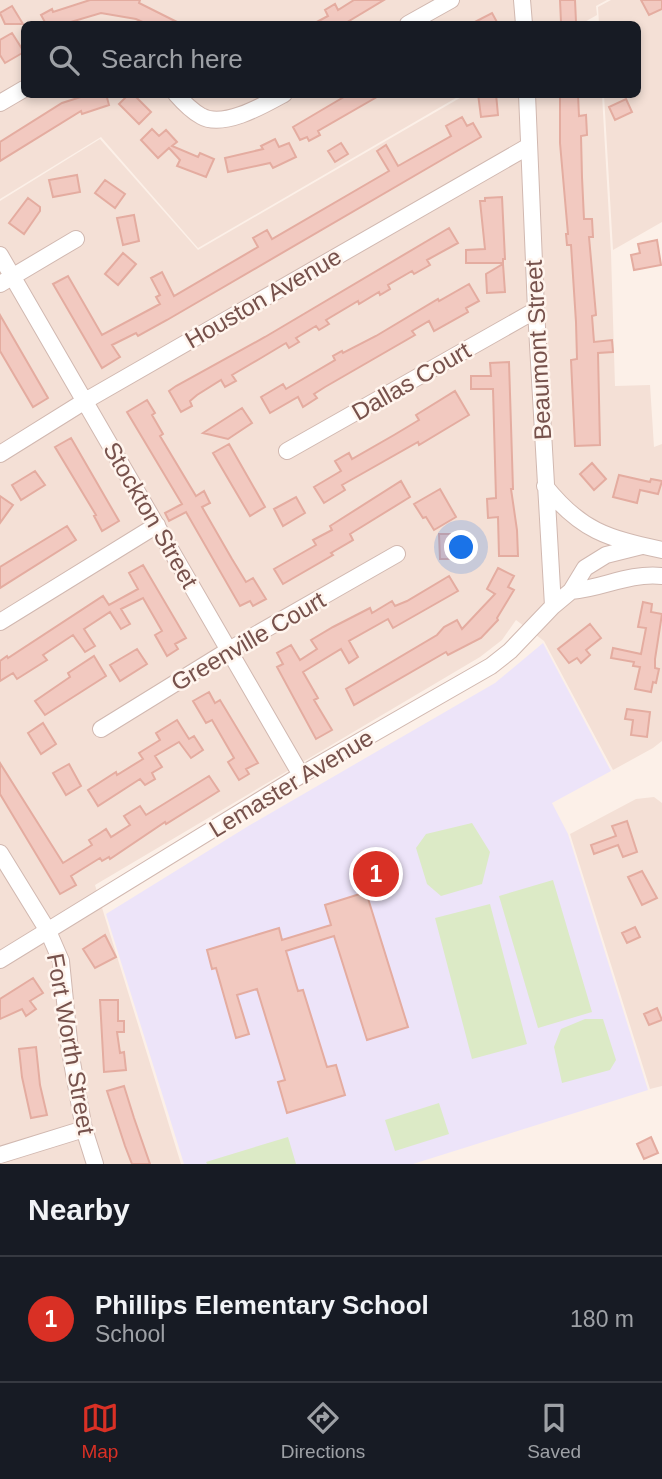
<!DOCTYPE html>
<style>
:root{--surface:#171b24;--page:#20242c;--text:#f1f3f6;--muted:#9ea1a6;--line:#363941;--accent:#d93025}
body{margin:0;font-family:Arial,sans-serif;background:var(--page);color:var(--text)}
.you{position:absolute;left:462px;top:548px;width:24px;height:24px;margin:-18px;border:5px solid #fff;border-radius:50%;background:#1a73e8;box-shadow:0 0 0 10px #1a73e833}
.badge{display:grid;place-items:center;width:46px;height:46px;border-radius:50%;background:var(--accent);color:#fff;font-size:23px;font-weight:700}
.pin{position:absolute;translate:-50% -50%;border:4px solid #fff;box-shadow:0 2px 7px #0006}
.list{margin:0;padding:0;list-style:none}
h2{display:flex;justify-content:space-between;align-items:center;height:91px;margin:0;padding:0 28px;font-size:30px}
h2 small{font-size:23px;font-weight:400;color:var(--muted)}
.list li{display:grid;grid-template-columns:46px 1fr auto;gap:21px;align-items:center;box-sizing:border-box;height:126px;padding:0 28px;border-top:2px solid var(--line)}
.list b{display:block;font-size:26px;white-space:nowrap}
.list p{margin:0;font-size:23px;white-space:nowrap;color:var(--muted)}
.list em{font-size:23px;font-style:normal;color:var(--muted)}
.icon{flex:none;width:38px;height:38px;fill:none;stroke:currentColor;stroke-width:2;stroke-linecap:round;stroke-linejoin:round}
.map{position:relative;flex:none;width:662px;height:1164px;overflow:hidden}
.search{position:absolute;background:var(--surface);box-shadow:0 4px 10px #0003;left:21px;right:21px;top:21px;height:77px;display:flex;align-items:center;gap:18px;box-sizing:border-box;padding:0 24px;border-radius:10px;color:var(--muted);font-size:26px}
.sheet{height:217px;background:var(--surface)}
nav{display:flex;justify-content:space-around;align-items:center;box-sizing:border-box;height:98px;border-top:2px solid var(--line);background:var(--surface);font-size:19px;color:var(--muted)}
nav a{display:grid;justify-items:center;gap:4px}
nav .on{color:var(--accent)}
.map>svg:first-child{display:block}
.residential{fill:#f4e0d6}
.education{fill:#ede4f9}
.green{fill:#dceac6}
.building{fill:#f2c9c0;stroke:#e4aca0;stroke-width:2}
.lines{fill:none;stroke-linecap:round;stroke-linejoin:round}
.street-casing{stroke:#d1b8b0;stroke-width:18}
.street{stroke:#fff;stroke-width:16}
.labels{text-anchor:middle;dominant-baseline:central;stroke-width:5;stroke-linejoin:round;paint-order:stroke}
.street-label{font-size:24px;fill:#77524c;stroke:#fff5ee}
</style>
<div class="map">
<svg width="662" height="1164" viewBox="0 0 662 1164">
<rect width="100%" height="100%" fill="#fcf0e8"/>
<path class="residential" d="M 0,0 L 607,0 L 596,6 L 597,15 L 581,24 L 24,24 L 24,94 L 461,95 L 198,248 L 101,137 L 0,199 Z
M 611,0 L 662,0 L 662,222 L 613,250 L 604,95 L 638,94 L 638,24 L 599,24 L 598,7 Z
M 465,95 L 602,95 L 611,253 L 615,386 L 650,385 L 654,447 L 662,444 L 662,741 L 653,748 L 613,770 L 544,641 L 516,620 L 502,640 L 480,657 L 95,885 L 181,1164 L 0,1164 L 0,201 L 100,139 L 198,250 Z
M 654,797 L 662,803 L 662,1086 L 650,1089 L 570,834 L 636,799 Z"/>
<path class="education" d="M 543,643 L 611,771 L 552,803 L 568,834 L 648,1090 L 413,1164 L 184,1164 L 106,914 L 250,825 L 495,683 Z"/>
<path class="green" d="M 472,823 L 490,852 L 482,884 L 441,896 L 427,884 L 416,848 L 426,834 Z
M 553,880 L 592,1012 L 538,1028 L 499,896 Z
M 490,904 L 527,1044 L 472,1059 L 435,918 Z
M 585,1019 L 603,1019 L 616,1060 L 610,1070 L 562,1083 L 554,1047 L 561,1029 Z
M 439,1103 L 449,1134 L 395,1151 L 385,1120 Z
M 288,1137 L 296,1164 L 207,1164 L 206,1162 Z"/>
<path class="building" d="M 90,0 L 140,0 L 139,3 L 181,24 L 147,24 L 136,19 L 101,13 L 64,24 L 46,24 L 41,15 L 52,9 L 53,12 Z
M 354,0 L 384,0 L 344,24 L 313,24 L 328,16 L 325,10 L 335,4 L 338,10 Z
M 560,0 L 575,0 L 576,22 L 561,22 Z
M 641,0 L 662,0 L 662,9 L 649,15 Z
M 12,6 L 23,24 L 5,24 L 0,13 Z
M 492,13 L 498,24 L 471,24 Z
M 12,33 L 24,52 L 5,63 L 0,55 L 0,40 Z
M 90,94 L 106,94 L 109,105 L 82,114 L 81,111 L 0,161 L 0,142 L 62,103 Z
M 129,94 L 133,94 L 151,112 L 139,124 L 119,104 Z
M 349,94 L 382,94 L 318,131 L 320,135 L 309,141 L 307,137 L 300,140 L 293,127 Z
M 478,94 L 496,94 L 498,115 L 481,117 Z
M 560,94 L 578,94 L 579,116 L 586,115 L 587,135 L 581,136 L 582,177 L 584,219 L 592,219 L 593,237 L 589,237 L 596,315 L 592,316 L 594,342 L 612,340 L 613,352 L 598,353 L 600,445 L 575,446 L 571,360 L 577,359 L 576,322 L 571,245 L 567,245 L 566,234 L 568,234 L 560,143 Z
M 626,99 L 632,112 L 615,120 L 609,107 Z
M 462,117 L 467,126 L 473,123 L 481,137 L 167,320 L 138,336 L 136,333 L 112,345 L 120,357 L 102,368 L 53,284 L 68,276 L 102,335 L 160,304 L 156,297 L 160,295 L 151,278 L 162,272 L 174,296 L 258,247 L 253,238 L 267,230 L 272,239 L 389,171 L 377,151 L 386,145 L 398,166 L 451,136 L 446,126 Z
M 152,129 L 159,136 L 166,130 L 177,142 L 172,146 L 198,157 L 200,153 L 214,159 L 206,177 L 177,166 L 180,160 L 169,148 L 158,158 L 141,140 Z
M 275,139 L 279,147 L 289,143 L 296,157 L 273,168 L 270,163 L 228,172 L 225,158 L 263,149 L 261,146 Z
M 341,143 L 348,154 L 335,162 L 328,151 Z
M 77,175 L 80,192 L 53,197 L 49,180 Z
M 105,180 L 125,194 L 115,208 L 95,193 Z
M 502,197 L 505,259 L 503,259 L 503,263 L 466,263 L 466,250 L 485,249 L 480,201 L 485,201 L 485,198 Z
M 28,198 L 40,207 L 40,211 L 24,234 L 9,223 Z
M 134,215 L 139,241 L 123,245 L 117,218 Z
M 449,228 L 458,243 L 427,260 L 430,265 L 414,274 L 412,271 L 388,285 L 390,289 L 380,295 L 379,292 L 359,304 L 358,301 L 326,320 L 329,324 L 319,330 L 316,326 L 296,338 L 299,342 L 289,348 L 286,343 L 261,358 L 232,375 L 236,381 L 225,387 L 221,380 L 197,395 L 190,401 L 192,406 L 181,412 L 169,391 L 176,386 L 265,337 Z
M 657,240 L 661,265 L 634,270 L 631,255 L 640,253 L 638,244 Z
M 123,253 L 136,264 L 118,285 L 105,274 Z
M 503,264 L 505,292 L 487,293 L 486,274 Z
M 469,284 L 479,301 L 466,308 L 468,312 L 434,331 L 429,321 L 412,331 L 415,335 L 325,387 L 314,394 L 317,398 L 303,407 L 298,397 L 270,413 L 261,397 L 283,384 L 286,389 L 335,360 L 333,356 L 342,351 L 343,353 L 376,336 L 438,299 L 439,301 Z
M 0,315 L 48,398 L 33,407 L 0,351 Z
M 509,362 L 513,489 L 511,489 L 517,530 L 518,556 L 499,556 L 498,517 L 488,518 L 487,499 L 496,498 L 493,389 L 471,389 L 471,376 L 491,376 L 490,363 Z
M 455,391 L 469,415 L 419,445 L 418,442 L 342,485 L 345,490 L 324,503 L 314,487 L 341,471 L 335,461 L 349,453 L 352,459 L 394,435 L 419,420 L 416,415 Z
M 147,400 L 155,413 L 152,415 L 163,434 L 160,436 L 196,496 L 204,491 L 210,503 L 202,507 L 232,559 L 246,582 L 253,578 L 266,599 L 253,606 L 250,601 L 240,606 L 186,512 L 169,521 L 165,513 L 182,504 L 127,412 Z
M 242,408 L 252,423 L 228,439 L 203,433 Z
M 71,438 L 119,521 L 102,531 L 94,516 L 96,515 L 55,447 Z
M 229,444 L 265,507 L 250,516 L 213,453 Z
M 592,463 L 606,479 L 594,490 L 580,474 Z
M 35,471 L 45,485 L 21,500 L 12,485 Z
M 619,475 L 650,482 L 651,479 L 662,481 L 658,494 L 640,490 L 637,503 L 613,497 Z
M 401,481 L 410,497 L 350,534 L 353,540 L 331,553 L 333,555 L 283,584 L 274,569 L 316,545 L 313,540 L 332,530 L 330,526 Z
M 440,489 L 456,517 L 434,530 L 426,517 L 423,518 L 414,504 Z
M 0,496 L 13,505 L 0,523 Z
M 296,497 L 305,513 L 283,526 L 274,509 Z
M 67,526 L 76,540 L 0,588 L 0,567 Z
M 439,534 L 457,534 L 459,559 L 440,559 Z
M 143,565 L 186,638 L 175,644 L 178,649 L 167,656 L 155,635 L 162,631 L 143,598 L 121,609 L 130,624 L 121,629 L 110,612 L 84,629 L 95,646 L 85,652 L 73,635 L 43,655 L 47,660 L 17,679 L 13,673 L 0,681 L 0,661 L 7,656 L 8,658 L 103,596 L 109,605 L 138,589 L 129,573 Z
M 498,568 L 514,576 L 508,587 L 514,590 L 497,618 L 498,620 L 481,638 L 448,655 L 446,652 L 354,705 L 346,689 L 437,635 L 444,627 L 457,620 L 462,629 L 495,594 L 487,589 Z
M 449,576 L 458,591 L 393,628 L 388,619 L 349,641 L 358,657 L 349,663 L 341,649 L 303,672 L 318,698 L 314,700 L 332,730 L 316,739 L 277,667 L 283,664 L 277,653 L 291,645 L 300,660 L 317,649 L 311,640 L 333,627 L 370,608 L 372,613 L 392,601 L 395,606 L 407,601 Z
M 643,602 L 652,604 L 651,612 L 662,614 L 655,659 L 655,668 L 659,669 L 656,683 L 653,682 L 651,692 L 635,689 L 640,667 L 633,666 L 634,662 L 611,658 L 613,648 L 641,654 L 646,628 L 638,627 Z
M 590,624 L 601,638 L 586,650 L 590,655 L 581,663 L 577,658 L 569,663 L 558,649 Z
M 137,649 L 147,664 L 120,681 L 110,665 Z
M 94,656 L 106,676 L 45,715 L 35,701 L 70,677 L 68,673 Z
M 209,692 L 215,703 L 220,700 L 258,763 L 246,769 L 249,774 L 239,780 L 228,762 L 234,758 L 212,720 L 206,723 L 193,701 Z
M 627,709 L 650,712 L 647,737 L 631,735 L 633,720 L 625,719 Z
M 177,720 L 189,739 L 194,736 L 203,750 L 191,758 L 179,742 L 155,756 L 162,767 L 152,773 L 155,779 L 145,785 L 140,779 L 98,806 L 88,790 L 116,772 L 117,775 L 143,759 L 139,753 L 160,740 L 156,733 Z
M 43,723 L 56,744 L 41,754 L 28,733 Z
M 0,763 L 63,863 L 92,845 L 89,840 L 100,833 L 106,829 L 111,837 L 130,825 L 124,816 L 140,806 L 146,815 L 209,776 L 219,791 L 166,824 L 165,822 L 110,859 L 109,857 L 102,861 L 100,858 L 71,876 L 76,885 L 60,894 L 0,794 Z
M 69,764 L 81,786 L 66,795 L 53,773 Z
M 627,821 L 637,852 L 623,857 L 618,845 L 594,854 L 591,845 L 616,836 L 612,826 Z
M 642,871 L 657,898 L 642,905 L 628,877 Z
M 366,892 L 408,1027 L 367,1040 L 334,936 L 286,951 L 298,991 L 303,990 L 327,1067 L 336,1065 L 345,1095 L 287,1113 L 278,1082 L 285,1080 L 257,989 L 237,995 L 249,1034 L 236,1038 L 216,968 L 212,969 L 207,950 L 279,928 L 282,940 L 331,925 L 325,905 Z
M 635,927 L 640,937 L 627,943 L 622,933 Z
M 105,935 L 116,957 L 95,968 L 83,949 Z
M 33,978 L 43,993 L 30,1001 L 36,1009 L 26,1016 L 22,1009 L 0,1019 L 0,999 Z
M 100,1000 L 118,1000 L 118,1021 L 124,1021 L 124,1032 L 117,1032 L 120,1053 L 124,1052 L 126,1070 L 104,1072 Z
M 657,1008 L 662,1020 L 649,1025 L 644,1014 Z
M 36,1047 L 40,1085 L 47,1115 L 31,1118 L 22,1077 L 19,1049 Z
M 124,1086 L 134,1118 L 150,1164 L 132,1164 L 125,1146 L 107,1091 Z
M 651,1137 L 658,1153 L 644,1159 L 637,1144 Z"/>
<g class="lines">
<defs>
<path id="street" d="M 522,0 L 524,24
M 408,24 L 451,0
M 176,94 C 183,102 192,111 201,116 C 223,129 264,105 284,94
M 527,94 L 536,310 L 553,606
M 0,103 L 24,89
M 0,255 L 301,775
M 0,284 L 76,239
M 287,451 L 536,310
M 0,454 L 85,401 L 529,146
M 545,486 C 581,531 607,538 662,550
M 571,591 C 605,588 626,573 662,576
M 0,622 L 157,525
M 101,729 L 229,650 L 397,554
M 0,853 L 48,931 L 61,961 L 70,1051 L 84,1129 L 95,1164
M 0,960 L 301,775 L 491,666 L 510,651 L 553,606 L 571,591 L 585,568 L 606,555 L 642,546
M 0,1155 L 84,1129"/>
</defs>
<use href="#street" class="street-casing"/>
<use href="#street" class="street"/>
</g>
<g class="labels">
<g class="street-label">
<text transform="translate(263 298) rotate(-30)">Houston Avenue</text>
<text transform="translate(538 350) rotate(-93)">Beaumont Street</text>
<text transform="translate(411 381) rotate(-30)">Dallas Court</text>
<text transform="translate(151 515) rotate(60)">Stockton Street</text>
<text transform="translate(248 641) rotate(-30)">Greenville Court</text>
<text transform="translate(291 783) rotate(-31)">Lemaster Avenue</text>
<text transform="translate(71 1044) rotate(80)">Fort Worth Street</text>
</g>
</g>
</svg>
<div class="you"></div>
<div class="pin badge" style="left:376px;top:874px">1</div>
<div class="search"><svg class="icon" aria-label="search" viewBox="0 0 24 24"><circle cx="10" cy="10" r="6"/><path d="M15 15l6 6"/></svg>Search here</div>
</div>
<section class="sheet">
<h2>Nearby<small></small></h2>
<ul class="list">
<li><span class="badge">1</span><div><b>Phillips Elementary School</b><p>School</p></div><em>180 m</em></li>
</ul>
</section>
<nav>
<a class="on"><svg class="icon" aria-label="map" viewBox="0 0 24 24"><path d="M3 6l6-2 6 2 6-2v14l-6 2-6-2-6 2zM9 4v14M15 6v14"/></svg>Map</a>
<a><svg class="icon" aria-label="directions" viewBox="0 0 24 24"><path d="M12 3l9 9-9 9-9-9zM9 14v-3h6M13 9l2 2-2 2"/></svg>Directions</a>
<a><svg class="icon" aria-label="saved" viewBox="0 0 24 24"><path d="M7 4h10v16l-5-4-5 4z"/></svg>Saved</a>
</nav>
